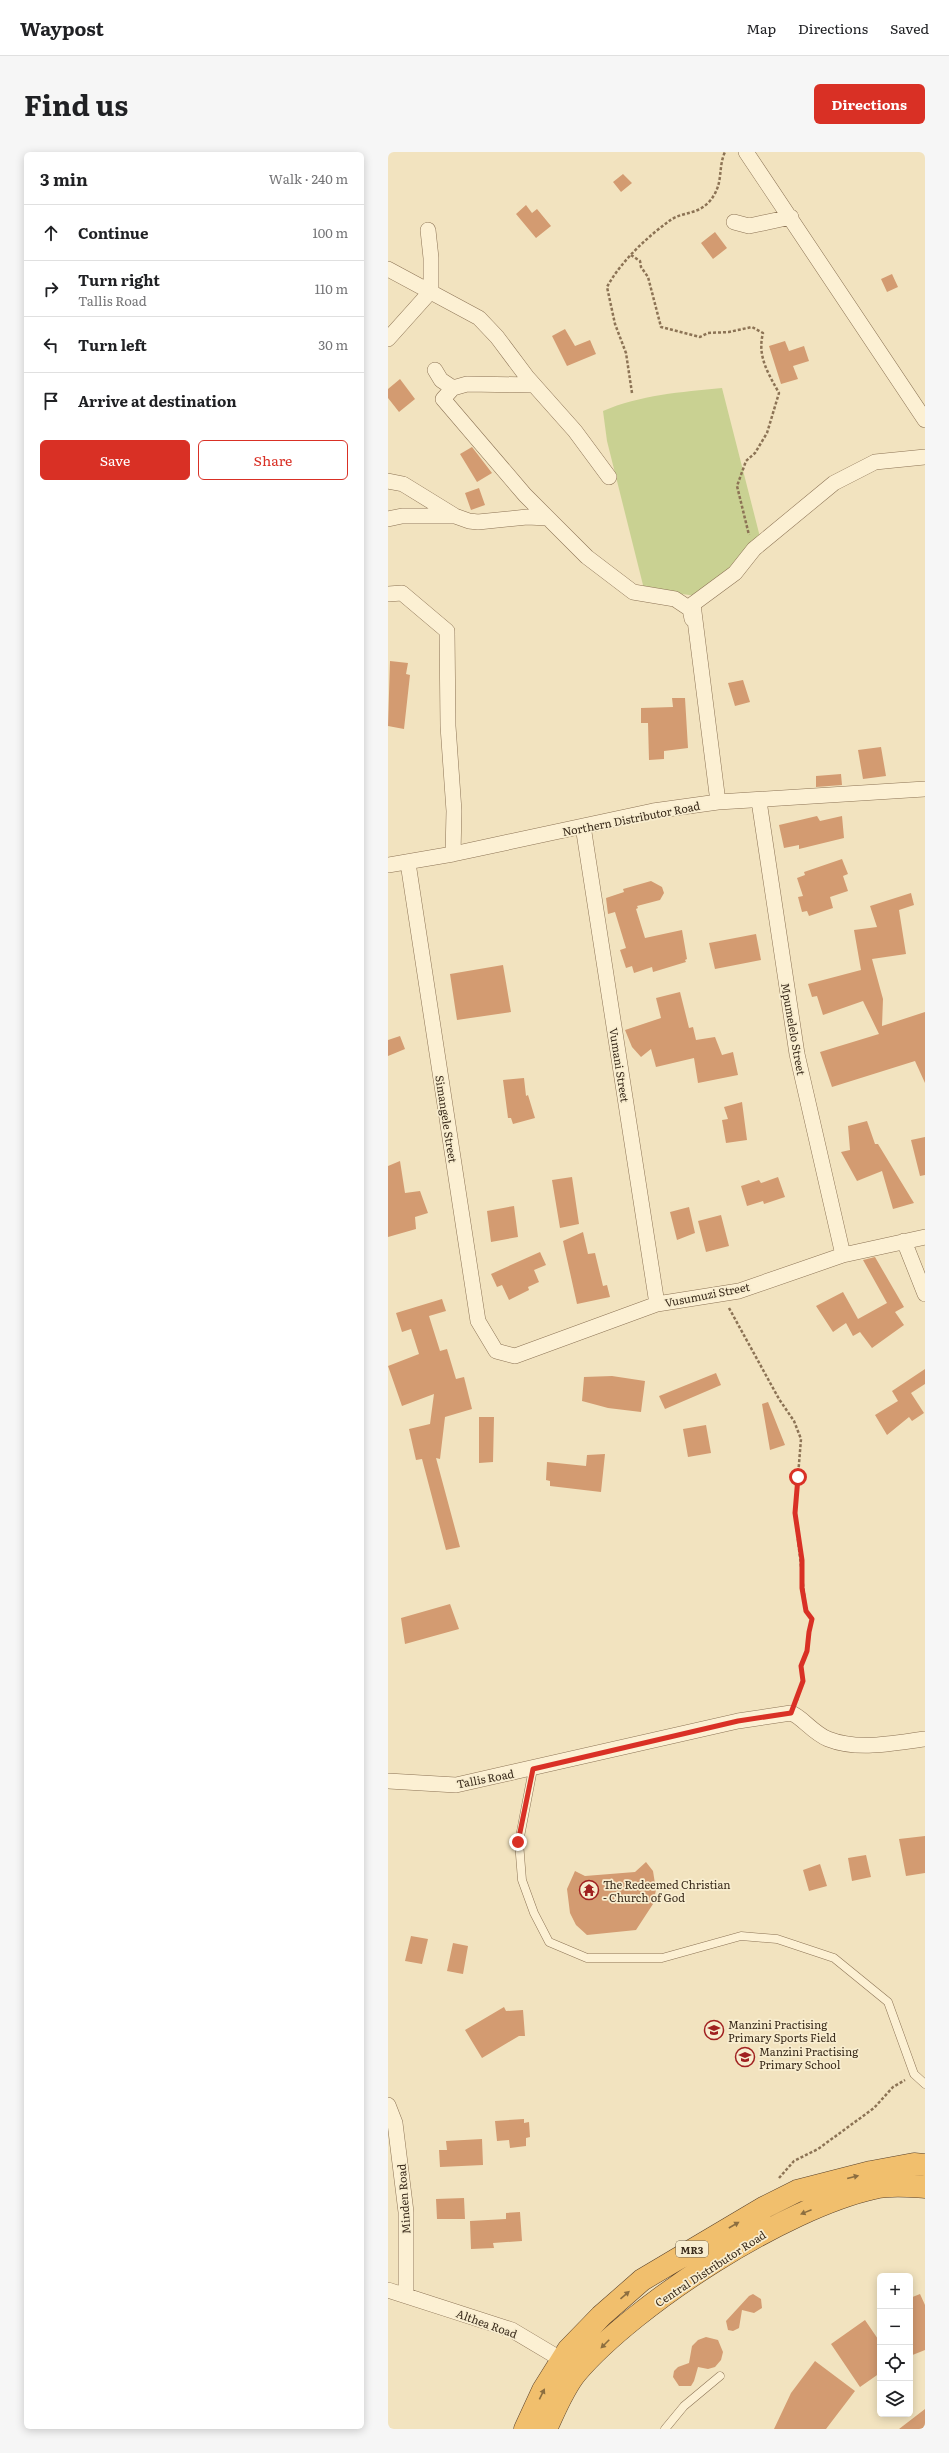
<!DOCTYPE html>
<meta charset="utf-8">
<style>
:root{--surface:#fff;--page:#f6f6f6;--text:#202124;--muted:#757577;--line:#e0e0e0;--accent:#d93025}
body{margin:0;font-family:Literata,serif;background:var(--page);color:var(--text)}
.controls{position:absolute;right:12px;bottom:12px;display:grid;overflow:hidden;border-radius:6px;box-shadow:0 2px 10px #0003}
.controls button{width:36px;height:36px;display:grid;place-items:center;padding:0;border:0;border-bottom:1px solid var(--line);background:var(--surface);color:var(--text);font:20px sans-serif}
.stop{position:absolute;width:12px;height:12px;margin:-9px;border:3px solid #d93025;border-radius:50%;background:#fff}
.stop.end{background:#d93025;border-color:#fff;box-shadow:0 1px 4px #0008}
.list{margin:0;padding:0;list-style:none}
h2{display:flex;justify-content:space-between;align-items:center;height:52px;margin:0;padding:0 16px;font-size:17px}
h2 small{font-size:13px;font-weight:400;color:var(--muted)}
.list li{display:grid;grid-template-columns:26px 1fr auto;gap:12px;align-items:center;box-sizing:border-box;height:56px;padding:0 16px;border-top:1px solid var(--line)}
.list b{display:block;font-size:15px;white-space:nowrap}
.list p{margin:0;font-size:13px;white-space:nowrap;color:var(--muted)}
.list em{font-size:13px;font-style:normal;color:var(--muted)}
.actions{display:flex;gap:8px;padding:12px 16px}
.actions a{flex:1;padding:9px 0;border:1px solid var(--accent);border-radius:6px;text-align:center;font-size:14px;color:var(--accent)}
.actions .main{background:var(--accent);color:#fff}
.icon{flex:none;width:22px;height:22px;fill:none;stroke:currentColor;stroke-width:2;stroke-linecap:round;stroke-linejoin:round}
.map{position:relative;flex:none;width:537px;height:2277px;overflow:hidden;border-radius:6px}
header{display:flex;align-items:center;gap:24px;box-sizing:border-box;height:56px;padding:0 20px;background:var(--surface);border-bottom:1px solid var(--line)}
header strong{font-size:19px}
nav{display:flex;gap:22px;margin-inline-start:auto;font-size:14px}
.intro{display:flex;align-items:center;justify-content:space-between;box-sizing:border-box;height:96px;padding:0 24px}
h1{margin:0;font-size:28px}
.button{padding:10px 18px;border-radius:6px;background:var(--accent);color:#fff;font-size:14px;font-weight:700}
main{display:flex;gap:24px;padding:0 24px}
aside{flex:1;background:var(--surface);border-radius:6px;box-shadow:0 2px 10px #0003}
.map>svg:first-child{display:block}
.green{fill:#c9d192}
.building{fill:#d39b71}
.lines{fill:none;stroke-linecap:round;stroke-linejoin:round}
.service-casing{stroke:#8c7355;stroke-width:9}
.minor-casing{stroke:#8c7355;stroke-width:16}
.trunk-casing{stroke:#59412a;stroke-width:23}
.path{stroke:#8c7355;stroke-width:2.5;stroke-dasharray:3 2;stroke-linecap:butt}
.service{stroke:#fcf0d3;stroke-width:8}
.minor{stroke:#fcf0d3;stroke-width:15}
.trunk{stroke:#f1bf6d;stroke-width:22}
.oneway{fill:#8c6e40}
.route{stroke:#d93025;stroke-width:5}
.labels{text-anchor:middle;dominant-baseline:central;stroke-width:3.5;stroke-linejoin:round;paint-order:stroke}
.shield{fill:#f8edcf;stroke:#736551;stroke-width:1}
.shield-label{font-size:10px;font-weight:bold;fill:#3a2b1b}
.street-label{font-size:11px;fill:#3a2b1b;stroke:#f8edcf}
.poi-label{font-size:11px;fill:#3a2b1b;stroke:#f8edcf;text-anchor:start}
</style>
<header>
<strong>Waypost</strong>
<nav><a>Map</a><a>Directions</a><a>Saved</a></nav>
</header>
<div class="intro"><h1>Find us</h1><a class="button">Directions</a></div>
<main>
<aside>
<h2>3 min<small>Walk · 240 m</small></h2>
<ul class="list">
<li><svg class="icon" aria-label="ahead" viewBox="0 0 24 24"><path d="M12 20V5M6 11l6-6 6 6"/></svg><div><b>Continue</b></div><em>100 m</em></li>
<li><svg class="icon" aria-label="right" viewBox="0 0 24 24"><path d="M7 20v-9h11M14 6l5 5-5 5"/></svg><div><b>Turn right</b><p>Tallis Road</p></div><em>110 m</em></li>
<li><svg class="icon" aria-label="left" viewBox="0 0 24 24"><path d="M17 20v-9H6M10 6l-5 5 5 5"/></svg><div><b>Turn left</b></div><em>30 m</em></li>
<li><svg class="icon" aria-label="arrive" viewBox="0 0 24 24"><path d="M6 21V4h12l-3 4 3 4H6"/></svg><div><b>Arrive at destination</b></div></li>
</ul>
<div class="actions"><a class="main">Save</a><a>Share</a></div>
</aside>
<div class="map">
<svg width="537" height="2277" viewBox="0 0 537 2277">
<rect width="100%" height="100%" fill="#f2e3bf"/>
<path class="green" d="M 334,236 L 372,385 L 335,428 L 309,444 L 256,437 L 219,289 L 215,259 C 252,243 293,240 334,236 Z"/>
<path class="building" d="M 235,22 L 244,31 L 233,40 L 225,30 Z
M 138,53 L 144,61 L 149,57 L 163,74 L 148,86 L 128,62 Z
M 327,80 L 339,96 L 325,107 L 313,91 Z
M 504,122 L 510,135 L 499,140 L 493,127 Z
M 177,177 L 187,194 L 202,188 L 208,202 L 179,214 L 164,184 Z
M 397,189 L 401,199 L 416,194 L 421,209 L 405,214 L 410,227 L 393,232 L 381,194 Z
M 12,227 L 27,247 L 11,260 L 0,246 L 0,237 Z
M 84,295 L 104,321 L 89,330 L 72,302 Z
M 91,336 L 97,353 L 83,358 L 77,341 Z
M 2,509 L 20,511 L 18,522 L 22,523 L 16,577 L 0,574 Z
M 355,528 L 362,550 L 347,554 L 340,531 Z
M 284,546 L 297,546 L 300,596 L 276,599 L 276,607 L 261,608 L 260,571 L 253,571 L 253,556 L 285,555 Z
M 493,595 L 498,624 L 475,627 L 470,598 Z
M 453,622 L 454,633 L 428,635 L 428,624 Z
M 429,664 L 432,669 L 454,664 L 456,686 L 411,697 L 411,693 L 396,696 L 391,673 Z
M 454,707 L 460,722 L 455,724 L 460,739 L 442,745 L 445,756 L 421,764 L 419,759 L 414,760 L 410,745 L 415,744 L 409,726 L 417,723 L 416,720 Z
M 263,729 L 274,735 L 276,741 L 272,748 L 249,754 L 250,756 L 248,757 L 257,786 L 294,778 L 299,807 L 297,808 L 298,810 L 265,820 L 264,815 L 246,821 L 244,814 L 238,816 L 232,798 L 238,796 L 227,760 L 220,762 L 218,746 L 236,740 L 235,737 Z
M 523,741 L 526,753 L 511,758 L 518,802 L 484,807 L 495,847 L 494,874 L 537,860 L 537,931 L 527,909 L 444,935 L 432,900 L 491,882 L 475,849 L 435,863 L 429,844 L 424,845 L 420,832 L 473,818 L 466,778 L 489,775 L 482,754 Z
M 368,782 L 373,808 L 327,817 L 321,791 Z
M 115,813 L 123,860 L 69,868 L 62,822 Z
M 292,840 L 301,876 L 305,875 L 308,888 L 327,885 L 334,903 L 345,900 L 350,923 L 310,931 L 306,906 L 268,915 L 263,897 L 253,905 L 244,895 L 237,878 L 273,866 L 268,846 Z
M 12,884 L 17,897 L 0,904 L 0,888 Z
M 136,926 L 138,944 L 140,943 L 147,966 L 125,972 L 123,966 L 120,966 L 115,928 Z
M 354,950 L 359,988 L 338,991 L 334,968 L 340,967 L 336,955 Z
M 479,969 L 487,992 L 490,992 L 526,1051 L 505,1057 L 494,1019 L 469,1029 L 453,1000 L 462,998 L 460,974 Z
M 537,985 L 537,1023 L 532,1024 L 523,988 Z
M 12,1009 L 17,1041 L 32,1039 L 40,1061 L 27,1065 L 28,1077 L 0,1085 L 0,1014 Z
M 184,1025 L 191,1072 L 172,1076 L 164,1028 Z
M 390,1025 L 397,1045 L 376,1052 L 375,1049 L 359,1054 L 353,1034 L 371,1028 L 373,1031 Z
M 126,1054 L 130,1085 L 103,1090 L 99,1059 Z
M 301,1055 L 307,1081 L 289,1088 L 282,1060 Z
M 333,1063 L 341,1094 L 318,1100 L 310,1069 Z
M 195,1080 L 200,1102 L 207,1101 L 215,1134 L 219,1133 L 222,1145 L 189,1152 L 175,1089 Z
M 152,1100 L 158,1113 L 146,1118 L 151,1130 L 140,1135 L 141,1138 L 121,1148 L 114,1133 L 109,1135 L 103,1122 Z
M 487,1105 L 516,1155 L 507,1160 L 516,1173 L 484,1196 L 472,1180 L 465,1184 L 458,1171 L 445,1180 L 428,1154 L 455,1140 L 470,1167 L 499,1151 L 475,1108 Z
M 54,1147 L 58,1159 L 41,1164 L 52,1199 L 59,1197 L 68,1227 L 76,1225 L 84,1257 L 57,1265 L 52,1307 L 48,1306 L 72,1395 L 58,1398 L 34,1307 L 28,1308 L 21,1277 L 42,1272 L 46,1242 L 14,1254 L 0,1214 L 31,1202 L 23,1177 L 14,1180 L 8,1161 Z
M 537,1217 L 537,1232 L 523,1241 L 536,1261 L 524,1269 L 521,1265 L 499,1283 L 487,1263 L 510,1249 L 504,1239 Z
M 328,1221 L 333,1233 L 277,1257 L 271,1244 Z
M 224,1224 L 257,1229 L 253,1260 L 220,1256 L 194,1249 L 196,1225 Z
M 380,1250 L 397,1293 L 382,1298 L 374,1252 Z
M 91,1265 L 106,1265 L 105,1310 L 91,1311 Z
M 318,1273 L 323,1301 L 300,1305 L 295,1277 Z
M 217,1302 L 213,1340 L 162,1334 L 162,1329 L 158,1328 L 159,1310 L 198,1314 L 199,1303 Z
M 62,1452 L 71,1477 L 17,1492 L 13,1466 Z
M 537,1684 L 537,1721 L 518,1724 L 511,1687 Z
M 478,1703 L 483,1725 L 464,1729 L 460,1706 Z
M 258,1710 L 265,1719 L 268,1738 L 265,1752 L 248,1778 L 199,1783 L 188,1773 L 182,1761 L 179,1737 L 187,1719 L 197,1724 L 247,1720 Z
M 432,1712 L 439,1734 L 421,1739 L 415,1718 Z
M 23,1784 L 40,1787 L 34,1812 L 17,1809 Z
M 65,1791 L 80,1794 L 75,1822 L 59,1819 Z
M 116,1855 L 118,1859 L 135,1858 L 137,1884 L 131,1884 L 94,1906 L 77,1878 Z
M 136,1967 L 136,1971 L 141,1970 L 142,1985 L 138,1986 L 138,1994 L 122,1996 L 121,1988 L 109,1989 L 107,1969 Z
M 94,1987 L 95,2013 L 52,2015 L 51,1998 L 59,1998 L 58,1989 Z
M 76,2046 L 77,2067 L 49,2067 L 48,2047 Z
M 132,2060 L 134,2089 L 105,2091 L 106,2096 L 83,2097 L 82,2069 L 118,2067 L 118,2061 Z
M 365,2142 L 373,2147 L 374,2156 L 366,2161 L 354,2158 L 351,2176 L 345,2179 L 340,2178 L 338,2169 L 361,2144 Z
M 532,2142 L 537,2153 L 537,2198 L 522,2204 L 522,2146 Z
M 477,2168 L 492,2190 L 492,2221 L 472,2235 L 443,2192 Z
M 318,2185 L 330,2188 L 335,2200 L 333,2208 L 327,2215 L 320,2217 L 310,2215 L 306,2229 L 303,2234 L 291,2234 L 285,2225 L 286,2219 L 290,2215 L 301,2211 L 304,2194 L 310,2188 Z
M 427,2209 L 467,2239 L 438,2277 L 386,2277 L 403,2241 Z
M 537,2257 L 537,2277 L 511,2277 Z"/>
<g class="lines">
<defs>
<path id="service" d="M 145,1617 L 131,1690 L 134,1728 L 146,1761 L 161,1790 L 199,1806 L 274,1806 L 353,1784 L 389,1787 L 446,1806 L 500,1850 L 526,1922 L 537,1932
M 277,2277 L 296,2254 L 332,2224"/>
<path id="minor" d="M 358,0 L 537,268
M 346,70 L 361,74 L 403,65
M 0,117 L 91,166 L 109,185 L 139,225 L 187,279 L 221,325
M 0,187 L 43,139 L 43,106 L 40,78
M 47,218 L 53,228 L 65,236 L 79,232 L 145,233
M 65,236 L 55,247 L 137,343 L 199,405 L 245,440 L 287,447 L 302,457 L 304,467
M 0,329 L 15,332 L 67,364 L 81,369 L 90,370 L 139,365 L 160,366
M 0,367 L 14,364 L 66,364
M 0,442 L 14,441 L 59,479 L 60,574 L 66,659 L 65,702
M 371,649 L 409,902 L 455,1103
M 330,650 L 305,452 L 347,421 L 366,397 L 446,331 L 487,310 L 537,305
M 195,674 L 269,1152
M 20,711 L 90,1169 L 108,1199 L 127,1204 L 269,1152 L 351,1139 L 455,1103 L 537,1085
M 0,713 L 65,702 L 265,659 L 330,650 L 537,637
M 516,1089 L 537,1142
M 0,1629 L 68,1633 L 350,1569 L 403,1561 C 413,1564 425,1581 440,1587 C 470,1599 506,1591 537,1587
M 0,1953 L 7,1971 L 18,2060 L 18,2142
M 0,2138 L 124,2178 L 181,2212"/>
<path id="trunk" d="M 137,2277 L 155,2238 L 180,2198 L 213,2164 L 254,2128 L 377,2055 L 409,2039 L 483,2020 L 526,2012 L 537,2013
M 158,2277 C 167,2258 175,2237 188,2221 C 248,2151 396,2056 486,2036 C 502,2032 521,2034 537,2035"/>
</defs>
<use href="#service" class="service-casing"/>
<use href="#minor" class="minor-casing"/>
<use href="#trunk" class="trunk-casing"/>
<path class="path" d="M 243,103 L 252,109 L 253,115 L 260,125 L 273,175 L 312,185 L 320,181 L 341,180 L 364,175 L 375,181 C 369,204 380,221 391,241 L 379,281 L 367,301 L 358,309 L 349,334 L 361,383
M 244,241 L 238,201 L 227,172 L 219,135 C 233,109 260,84 284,67 C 296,60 309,62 320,51 C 337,33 329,17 337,0
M 341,1156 L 391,1247 L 406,1269 L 413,1287 L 407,1361 L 418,1459 L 424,1467 L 421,1480 L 419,1499 L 413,1514 L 415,1529 L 409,1548
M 391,2026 L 406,2009 L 430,1997 L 486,1956 L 505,1935 L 517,1928"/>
<use href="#service" class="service"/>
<use href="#minor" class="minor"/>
<use href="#trunk" class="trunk"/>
</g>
<defs><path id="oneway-solid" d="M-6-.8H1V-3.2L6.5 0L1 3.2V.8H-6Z"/></defs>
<g class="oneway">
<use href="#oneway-solid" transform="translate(465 2025) rotate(-14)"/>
<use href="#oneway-solid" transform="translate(418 2060) rotate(158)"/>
<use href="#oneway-solid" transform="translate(346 2073) rotate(-30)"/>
<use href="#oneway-solid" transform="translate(237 2143) rotate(-41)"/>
<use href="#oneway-solid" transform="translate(217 2192) rotate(135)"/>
<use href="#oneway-solid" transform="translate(154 2242) rotate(-64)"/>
</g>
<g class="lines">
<path class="route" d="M 130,1690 L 145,1617 L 350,1569 L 403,1561 L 415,1529 L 413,1514 L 419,1499 L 421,1480 L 424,1467 L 418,1459 L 414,1436 L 414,1408 L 407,1361 L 410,1325"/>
</g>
<defs>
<symbol id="temple-ring" viewBox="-11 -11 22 22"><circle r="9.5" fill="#f8edcf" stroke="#a02120" stroke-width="1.5"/><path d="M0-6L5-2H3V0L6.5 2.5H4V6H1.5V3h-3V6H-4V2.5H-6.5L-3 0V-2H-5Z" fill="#a02120"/></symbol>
<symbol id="school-ring" viewBox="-11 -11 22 22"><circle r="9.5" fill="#f8edcf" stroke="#a02120" stroke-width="1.5"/><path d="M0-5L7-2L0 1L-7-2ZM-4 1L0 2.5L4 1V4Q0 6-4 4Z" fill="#a02120"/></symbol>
</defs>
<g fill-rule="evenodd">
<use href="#temple-ring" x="190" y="1727" width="22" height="22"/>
<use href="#school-ring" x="315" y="1867" width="22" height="22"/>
<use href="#school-ring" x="346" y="1894" width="22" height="22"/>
</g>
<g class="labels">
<rect class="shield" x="288" y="2089" width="32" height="16" rx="3"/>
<g class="shield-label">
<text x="304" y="2097">MR3</text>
</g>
<g class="street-label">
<text transform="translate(243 666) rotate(-11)">Northern Distributor Road</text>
<text transform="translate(406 877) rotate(80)">Mpumelelo Street</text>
<text transform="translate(232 913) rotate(81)">Vumani Street</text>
<text transform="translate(59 967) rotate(81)">Simangele Street</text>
<text transform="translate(319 1142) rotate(-11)">Vusumuzi Street</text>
<text transform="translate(97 1626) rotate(-11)">Tallis Road</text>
<text transform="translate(15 2047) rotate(-94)">Minden Road</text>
<text transform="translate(322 2116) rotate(-33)">Central Distributor Road</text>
<text transform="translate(99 2171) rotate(20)">Althea Road</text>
</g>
<g class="poi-label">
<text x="215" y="1732">The Redeemed Christian<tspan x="215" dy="13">- Church of God</tspan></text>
<text x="340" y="1872">Manzini Practising<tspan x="340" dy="13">Primary Sports Field</tspan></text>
<text x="371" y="1899">Manzini Practising<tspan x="371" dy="13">Primary School</tspan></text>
</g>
</g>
</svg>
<div class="controls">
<button>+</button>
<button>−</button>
<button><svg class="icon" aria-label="locate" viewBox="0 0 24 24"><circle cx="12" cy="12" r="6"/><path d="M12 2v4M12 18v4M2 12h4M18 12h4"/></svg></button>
<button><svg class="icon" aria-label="layers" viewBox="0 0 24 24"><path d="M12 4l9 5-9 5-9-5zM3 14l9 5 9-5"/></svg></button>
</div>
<div class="stop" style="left:410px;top:1325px"></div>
<div class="stop end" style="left:130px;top:1690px"></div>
</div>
</main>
